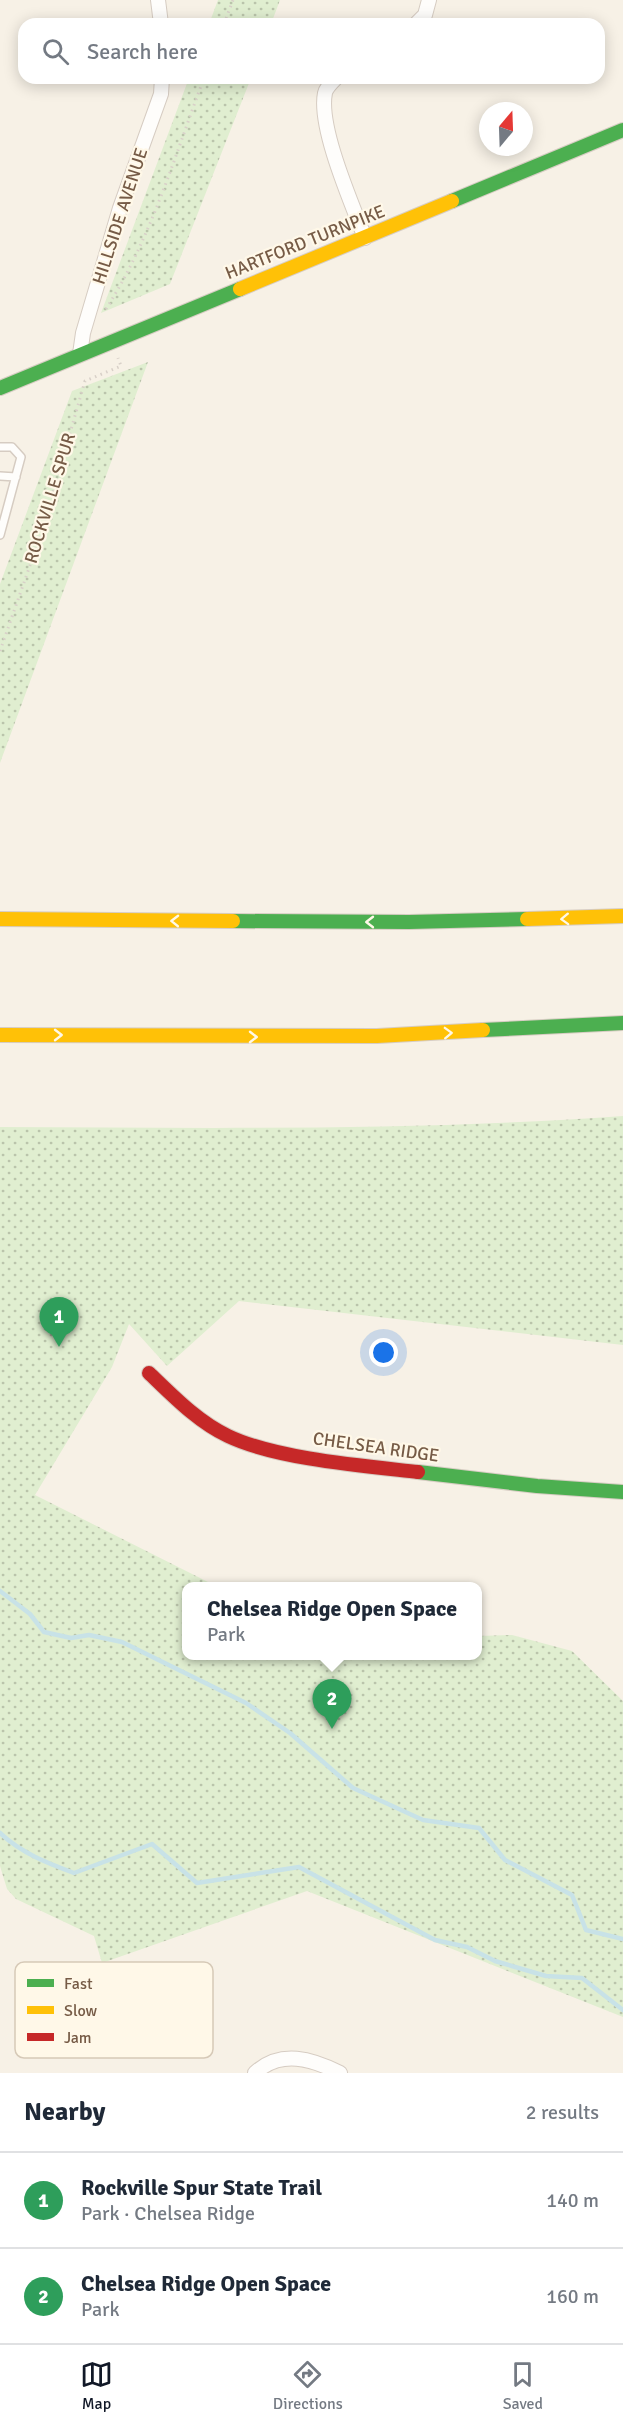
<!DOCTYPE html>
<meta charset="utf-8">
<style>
:root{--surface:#fff;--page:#f6f6f7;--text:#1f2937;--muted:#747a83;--line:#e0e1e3;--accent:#111827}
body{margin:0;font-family:Signika,sans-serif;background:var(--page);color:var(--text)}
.compass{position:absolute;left:479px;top:102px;width:54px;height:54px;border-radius:50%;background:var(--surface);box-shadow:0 3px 15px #0003;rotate:19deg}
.you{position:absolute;left:384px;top:1353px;width:21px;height:21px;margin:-15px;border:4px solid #fff;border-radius:50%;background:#1a73e8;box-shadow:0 0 0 9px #1a73e833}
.badge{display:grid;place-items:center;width:39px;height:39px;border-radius:50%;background:var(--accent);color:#fff;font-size:20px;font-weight:700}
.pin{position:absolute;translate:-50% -50px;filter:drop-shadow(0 2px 3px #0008)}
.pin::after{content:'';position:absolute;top:32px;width:21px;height:18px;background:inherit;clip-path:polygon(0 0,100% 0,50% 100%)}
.popup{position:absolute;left:182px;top:1582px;width:300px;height:78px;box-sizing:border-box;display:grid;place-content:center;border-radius:12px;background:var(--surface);filter:drop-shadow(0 2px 4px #0005);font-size:20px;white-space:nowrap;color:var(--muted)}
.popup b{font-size:22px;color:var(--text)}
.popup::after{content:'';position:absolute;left:50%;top:100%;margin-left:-12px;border:12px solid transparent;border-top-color:var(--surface)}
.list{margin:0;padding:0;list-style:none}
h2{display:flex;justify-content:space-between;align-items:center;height:78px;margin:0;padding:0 24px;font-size:26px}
h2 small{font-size:20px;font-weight:400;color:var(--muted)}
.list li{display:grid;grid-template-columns:39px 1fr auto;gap:18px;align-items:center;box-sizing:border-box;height:96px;padding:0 24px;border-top:2px solid var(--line)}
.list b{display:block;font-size:22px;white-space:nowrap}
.list p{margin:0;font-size:20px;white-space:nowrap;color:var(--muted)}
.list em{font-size:20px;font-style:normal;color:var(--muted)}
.icon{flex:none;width:33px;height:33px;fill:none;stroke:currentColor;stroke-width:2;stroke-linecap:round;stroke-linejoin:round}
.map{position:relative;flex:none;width:623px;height:2073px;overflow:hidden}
.search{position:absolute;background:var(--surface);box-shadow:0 3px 15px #0003;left:18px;right:18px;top:18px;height:66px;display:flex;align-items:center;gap:15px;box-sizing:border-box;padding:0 21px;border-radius:18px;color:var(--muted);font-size:22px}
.sheet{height:270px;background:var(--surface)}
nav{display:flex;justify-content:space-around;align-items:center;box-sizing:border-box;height:84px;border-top:2px solid var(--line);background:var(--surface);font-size:16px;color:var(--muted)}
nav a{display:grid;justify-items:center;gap:3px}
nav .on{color:var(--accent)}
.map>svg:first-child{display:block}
.park{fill:url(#park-dots)}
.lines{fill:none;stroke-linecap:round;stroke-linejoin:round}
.stream{stroke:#c8e2e7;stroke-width:4.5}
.lane-casing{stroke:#d6ccc2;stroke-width:10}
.street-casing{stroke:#d6ccc2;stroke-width:16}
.fast-casing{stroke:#d7cdc3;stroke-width:16}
.slow-casing{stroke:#d7cdc3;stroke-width:16}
.jam-casing{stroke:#d7cdc3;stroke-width:16}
.path{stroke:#d8d0c8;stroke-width:3;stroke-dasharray:1.5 4.5;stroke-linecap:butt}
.lane{stroke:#fefdfb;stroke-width:7}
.street{stroke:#fefdfb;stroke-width:14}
.fast{stroke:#4caf50;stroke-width:14}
.slow{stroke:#ffc107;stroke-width:14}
.jam{stroke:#c62828;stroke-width:14}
.oneway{stroke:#fff8e8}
.labels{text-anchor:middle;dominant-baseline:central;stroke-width:4.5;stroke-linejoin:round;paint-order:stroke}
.street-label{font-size:18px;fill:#765b46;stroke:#fff8e8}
.key{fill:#fff8e8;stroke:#d6c9b7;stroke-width:1.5}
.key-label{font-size:16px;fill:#765b46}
</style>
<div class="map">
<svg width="623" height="2073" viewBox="0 0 623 2073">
<defs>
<pattern id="park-dots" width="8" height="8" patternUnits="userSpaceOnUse" patternTransform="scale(1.5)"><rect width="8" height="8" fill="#e0eed0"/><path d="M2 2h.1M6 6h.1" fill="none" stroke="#bac4ab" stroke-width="1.8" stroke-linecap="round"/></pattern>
</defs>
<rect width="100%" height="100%" fill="#f7f1e6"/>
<path class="park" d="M 218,0 L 280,0 L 271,24 L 209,24 Z
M 189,78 L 251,78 L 170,284 L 101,313 Z
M 148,362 L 0,763 L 0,584 L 72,391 Z
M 623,1116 L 623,1345 L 239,1301 L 167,1366 L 129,1324 L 112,1367 L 35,1495 L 216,1586 L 186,1586 L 186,1656 L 478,1656 L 478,1636 L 512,1635 L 572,1651 L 623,1701 L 623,2017 L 307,1891 L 102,1963 L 94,1936 L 16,1899 L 7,1889 L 0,1866 L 0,1127 C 208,1128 415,1131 623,1116 Z"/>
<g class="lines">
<path class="stream" d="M 0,1591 L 30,1614 L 44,1632 L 71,1638 L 89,1635 L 122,1642 L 246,1703 L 290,1733 L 353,1788 L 423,1820 L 479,1828 L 505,1860 L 572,1895 L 586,1930 L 623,1939
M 0,1833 C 21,1853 47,1863 74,1873 L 152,1844 L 197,1883 L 299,1867 L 435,1940 L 467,1947 L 495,1961 L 546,1976 L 582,1978 L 623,2010"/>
<defs>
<path id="lane" d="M 0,447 L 12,447 L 21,457 L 0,535
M 0,476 L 16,477"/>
<path id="street" d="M 158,0 L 161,24
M 416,24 L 425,15 L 429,0
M 336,78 C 332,82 326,88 325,93 C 318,127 352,204 365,238
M 80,354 L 83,333 L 120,208 L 161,94 L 162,78
M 255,2073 C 281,2049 312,2059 340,2073"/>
<path id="fast" d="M 452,201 L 623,130
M 0,388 L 240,289
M 233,921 L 409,922 L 527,919
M 483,1030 L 623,1023
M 418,1472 L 537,1486 L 623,1492"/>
<path id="slow" d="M 240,289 L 452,201
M 0,919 L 233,921
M 527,919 L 623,916
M 0,1035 L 377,1036 L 483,1030"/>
<path id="jam" d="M 149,1373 C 173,1396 198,1422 228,1436 C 276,1459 364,1466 418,1472"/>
</defs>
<use href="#lane" class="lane-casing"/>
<use href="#street" class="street-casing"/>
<use href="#fast" class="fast-casing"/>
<use href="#slow" class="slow-casing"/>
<use href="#jam" class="jam-casing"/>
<path class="path" d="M 224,24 L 233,0
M 106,309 C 151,239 175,155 204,78
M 0,651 L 41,534 L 85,381 L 121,366 L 118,358"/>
<use href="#lane" class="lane"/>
<use href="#street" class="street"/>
<use href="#fast" class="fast"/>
<use href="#slow" class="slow"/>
<use href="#jam" class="jam"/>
</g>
<defs><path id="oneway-chevron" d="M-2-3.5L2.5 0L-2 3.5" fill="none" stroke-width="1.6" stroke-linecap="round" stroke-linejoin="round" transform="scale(1.5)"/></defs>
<g class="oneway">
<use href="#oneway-chevron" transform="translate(565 919) rotate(178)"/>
<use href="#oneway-chevron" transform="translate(175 921) rotate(-179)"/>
<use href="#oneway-chevron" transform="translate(370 922) rotate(180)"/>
<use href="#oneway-chevron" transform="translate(448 1033) rotate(-2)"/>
<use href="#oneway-chevron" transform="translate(58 1035)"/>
<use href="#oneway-chevron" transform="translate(253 1037)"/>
</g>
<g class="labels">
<g class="street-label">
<text transform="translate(120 216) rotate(-72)">HILLSIDE AVENUE</text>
<text transform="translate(305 242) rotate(-22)">HARTFORD TURNPIKE</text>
<text transform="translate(50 498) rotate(-73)">ROCKVILLE SPUR</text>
<text transform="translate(376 1447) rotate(8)">CHELSEA RIDGE</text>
</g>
</g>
<rect x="15" y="1962" width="198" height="96" rx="9" class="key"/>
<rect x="27" y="1979" width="27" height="8" fill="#4caf50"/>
<rect x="27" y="2006" width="27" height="8" fill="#ffc107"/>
<rect x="27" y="2033" width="27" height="8" fill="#c62828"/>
<g class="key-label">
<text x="64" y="1989">Fast</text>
<text x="64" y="2016">Slow</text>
<text x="64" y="2043">Jam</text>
</g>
</svg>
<svg class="compass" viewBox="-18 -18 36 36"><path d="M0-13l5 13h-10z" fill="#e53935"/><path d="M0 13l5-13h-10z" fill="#747a83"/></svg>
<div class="you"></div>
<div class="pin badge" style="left:59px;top:1347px;background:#2e9e5b">1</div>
<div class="pin badge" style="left:332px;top:1729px;background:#2e9e5b">2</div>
<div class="popup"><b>Chelsea Ridge Open Space</b>Park</div>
<div class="search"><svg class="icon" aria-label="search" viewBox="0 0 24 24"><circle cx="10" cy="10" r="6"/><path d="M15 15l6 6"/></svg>Search here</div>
</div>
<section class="sheet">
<h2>Nearby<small>2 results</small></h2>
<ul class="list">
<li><span class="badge" style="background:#2e9e5b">1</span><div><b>Rockville Spur State Trail</b><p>Park · Chelsea Ridge</p></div><em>140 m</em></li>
<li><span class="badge" style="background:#2e9e5b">2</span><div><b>Chelsea Ridge Open Space</b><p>Park</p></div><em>160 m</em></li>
</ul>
</section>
<nav>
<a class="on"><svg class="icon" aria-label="map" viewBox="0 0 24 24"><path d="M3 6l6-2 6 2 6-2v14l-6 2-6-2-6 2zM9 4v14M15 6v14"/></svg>Map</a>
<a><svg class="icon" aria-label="directions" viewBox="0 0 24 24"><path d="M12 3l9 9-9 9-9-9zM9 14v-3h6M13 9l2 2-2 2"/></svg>Directions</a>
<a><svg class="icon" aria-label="saved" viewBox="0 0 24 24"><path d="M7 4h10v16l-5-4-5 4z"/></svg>Saved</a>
</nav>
